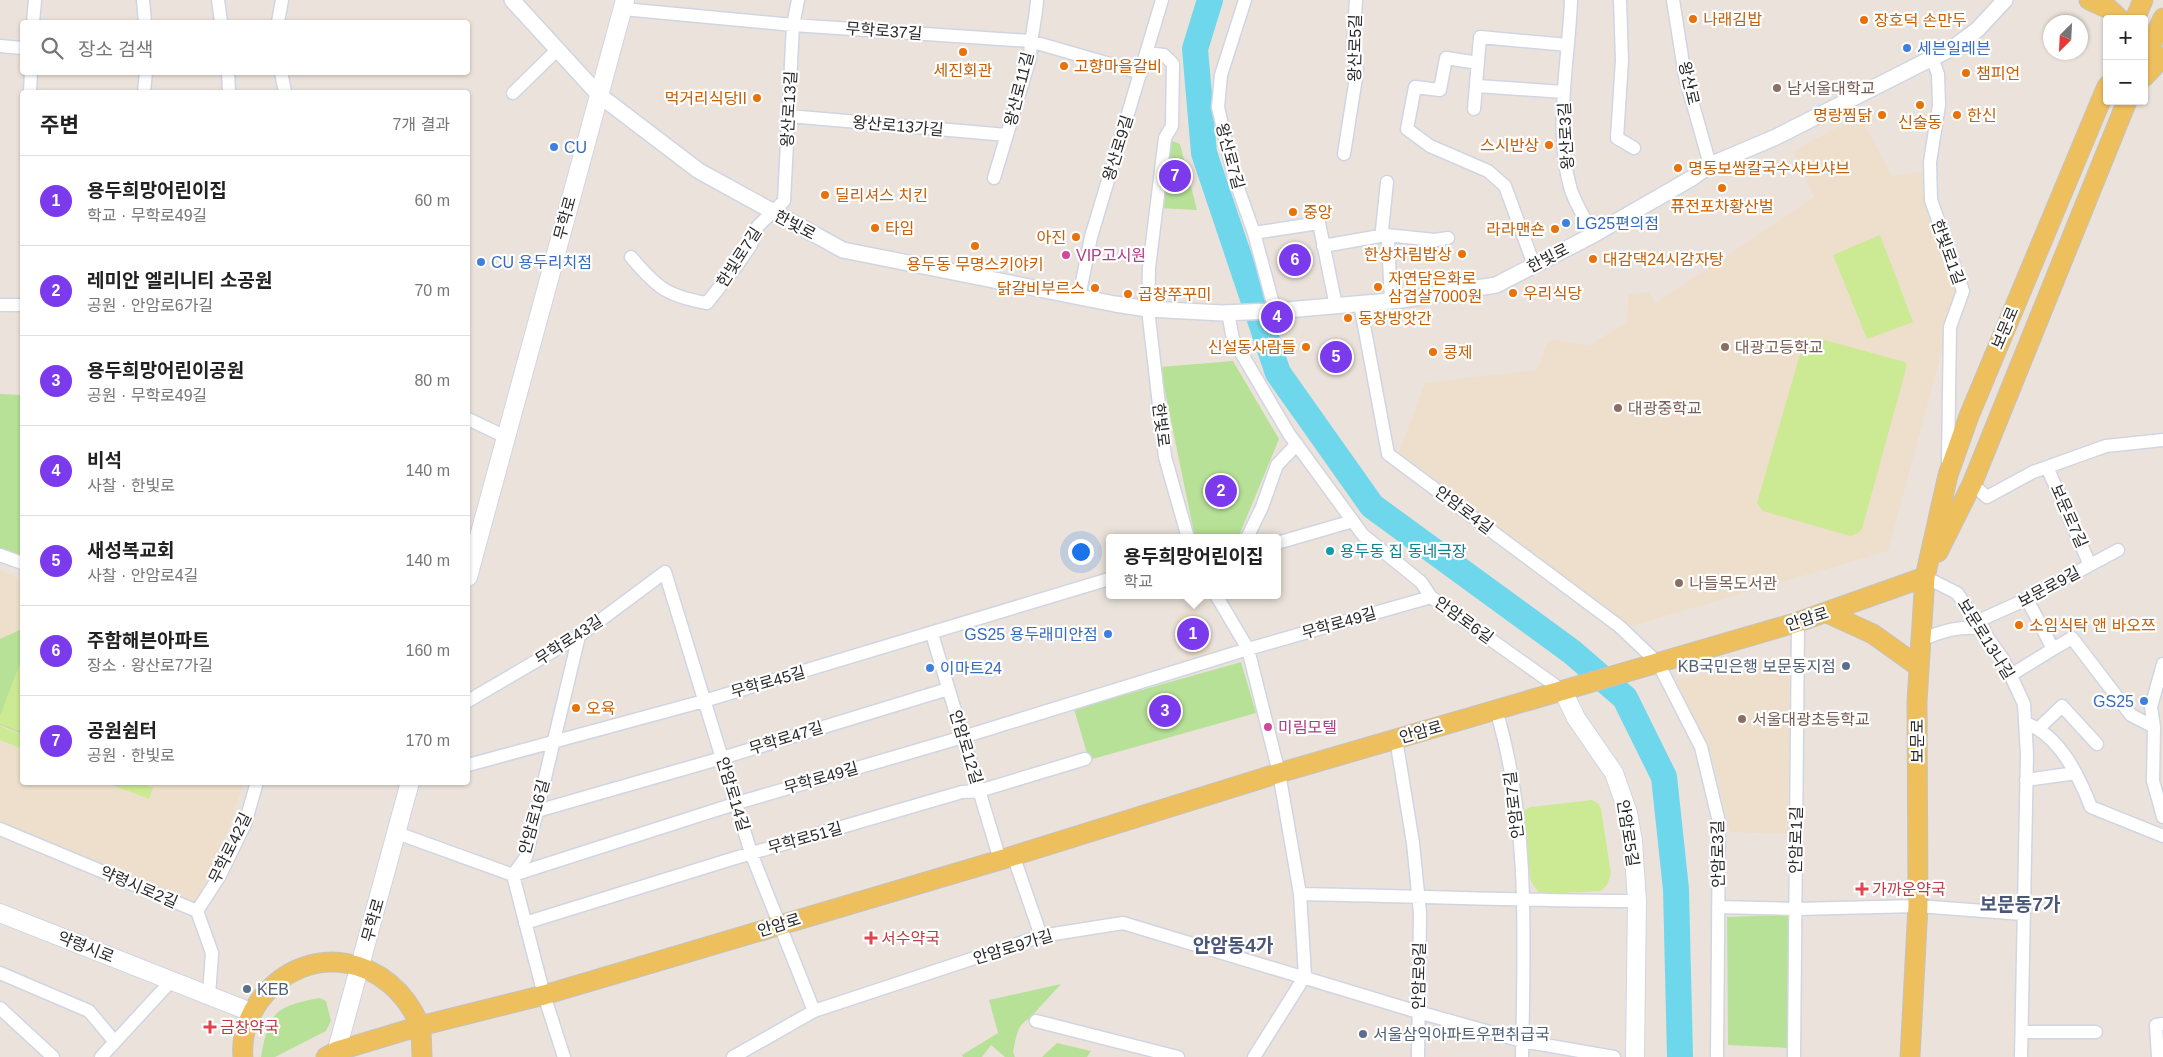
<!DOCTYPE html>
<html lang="ko">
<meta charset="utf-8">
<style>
:root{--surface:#fff;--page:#f6f6f6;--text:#222;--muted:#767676;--line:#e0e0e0;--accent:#7c3aed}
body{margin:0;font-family:Helvetica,"Noto Sans KR",sans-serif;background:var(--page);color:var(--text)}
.controls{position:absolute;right:15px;top:15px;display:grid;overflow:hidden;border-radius:5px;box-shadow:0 1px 4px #0004}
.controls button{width:45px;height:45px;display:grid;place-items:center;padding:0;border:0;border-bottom:1px solid var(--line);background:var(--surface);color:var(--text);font:25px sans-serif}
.compass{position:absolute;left:2043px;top:15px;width:45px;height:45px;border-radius:50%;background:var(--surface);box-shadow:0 1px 4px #0004;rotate:204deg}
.you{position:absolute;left:1080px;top:551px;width:18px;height:18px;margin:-12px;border:4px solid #fff;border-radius:50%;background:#1a73e8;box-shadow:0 0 0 8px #1a73e833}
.badge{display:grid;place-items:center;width:32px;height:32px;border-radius:50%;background:var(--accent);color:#fff;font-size:16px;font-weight:700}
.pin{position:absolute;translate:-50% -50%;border:2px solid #fff;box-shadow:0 1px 5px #0006}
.popup{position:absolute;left:1106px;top:534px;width:175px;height:65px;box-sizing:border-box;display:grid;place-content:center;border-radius:5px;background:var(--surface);filter:drop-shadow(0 1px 4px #0005);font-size:16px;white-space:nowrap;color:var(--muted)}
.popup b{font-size:19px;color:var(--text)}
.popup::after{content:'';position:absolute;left:50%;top:100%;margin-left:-10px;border:10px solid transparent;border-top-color:var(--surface)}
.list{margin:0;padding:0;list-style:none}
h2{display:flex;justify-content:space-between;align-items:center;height:65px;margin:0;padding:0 20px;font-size:21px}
h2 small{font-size:16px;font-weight:400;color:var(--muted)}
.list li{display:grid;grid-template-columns:32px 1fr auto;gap:15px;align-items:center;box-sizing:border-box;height:90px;padding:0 20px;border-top:1px solid var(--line)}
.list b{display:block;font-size:19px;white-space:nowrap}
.list p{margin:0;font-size:16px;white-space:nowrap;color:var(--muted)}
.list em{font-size:16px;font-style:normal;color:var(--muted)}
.icon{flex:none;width:28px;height:28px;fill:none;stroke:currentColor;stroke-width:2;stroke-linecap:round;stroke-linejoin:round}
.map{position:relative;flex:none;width:2163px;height:1057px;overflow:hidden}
.search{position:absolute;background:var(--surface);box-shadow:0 1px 4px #0004;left:20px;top:20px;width:450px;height:55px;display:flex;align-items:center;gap:12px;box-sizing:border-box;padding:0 18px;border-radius:5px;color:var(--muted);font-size:19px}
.panel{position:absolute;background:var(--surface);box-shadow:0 1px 4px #0004;left:20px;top:90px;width:450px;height:695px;border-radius:5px}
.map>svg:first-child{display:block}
.education{fill:#eddfcb}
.green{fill:#b8e198}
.pitch{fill:#cce994}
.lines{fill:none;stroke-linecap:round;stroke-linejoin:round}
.river{stroke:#6fd7ec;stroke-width:26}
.minor-casing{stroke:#d0d5e2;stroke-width:15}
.tertiary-casing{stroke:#d0d5e2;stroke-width:18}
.secondary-casing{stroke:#d0d5e2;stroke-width:20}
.primary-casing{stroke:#c3c3c3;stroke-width:21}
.minor{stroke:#fff;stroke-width:12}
.tertiary{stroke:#fff;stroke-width:15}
.secondary{stroke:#fff;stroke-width:18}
.primary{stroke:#eebf5d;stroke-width:19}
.food-dot{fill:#e8710a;stroke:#fff;stroke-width:2}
.shop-dot{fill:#3f7fe0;stroke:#fff;stroke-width:2}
.education-dot{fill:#8d6e63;stroke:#fff;stroke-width:2}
.hotel-dot{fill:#d1479c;stroke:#fff;stroke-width:2}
.culture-dot{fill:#0f9aa8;stroke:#fff;stroke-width:2}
.service-dot{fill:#5c6f8a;stroke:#fff;stroke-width:2}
.health-dot{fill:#e0444e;stroke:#fff;stroke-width:2}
.labels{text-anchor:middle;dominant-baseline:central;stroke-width:4.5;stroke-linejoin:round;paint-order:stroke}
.food-label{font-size:16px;fill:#c56008;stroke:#fff;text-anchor:start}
.street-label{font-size:16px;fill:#292929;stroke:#fff}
.shop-label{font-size:16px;fill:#366cbe;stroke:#fff;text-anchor:start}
.education-label{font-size:16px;fill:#785e54;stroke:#fff;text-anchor:start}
.hotel-label{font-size:16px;fill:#b23c85;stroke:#fff;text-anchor:start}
.culture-label{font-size:16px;fill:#0d838f;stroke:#fff;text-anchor:start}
.service-label{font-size:16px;fill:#4e5e75;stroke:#fff;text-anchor:start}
.health-label{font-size:16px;fill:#be3a42;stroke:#fff;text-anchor:start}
.quarter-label{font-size:19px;font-weight:bold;fill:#4a5779;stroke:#fff}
</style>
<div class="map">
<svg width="2163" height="1057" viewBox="0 0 2163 1057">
<rect width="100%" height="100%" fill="#ebe3db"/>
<path class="education" d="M 1860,115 L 1892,176 L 1924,171 L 1929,218 L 1958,292 L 1888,551 L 1628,627 L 1399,452 L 1425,383 L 1537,370 L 1547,342 L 1555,339 L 1588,346 L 1627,322 L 1628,295 L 1648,292 L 1656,303 L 1814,197 L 1793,151 Z
M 0,570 L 22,579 L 22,782 L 244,783 L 228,830 L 195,907 L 0,826 Z
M 1196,608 L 1212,652 L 1187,658 L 1175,616 Z
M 1790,655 L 1788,834 L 1730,832 L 1712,757 L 1676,680 Z"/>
<path class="green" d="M 1165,138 L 1180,144 L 1197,210 L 1157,208 Z
M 1233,361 L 1279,439 L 1238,538 L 1195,538 L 1160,367 Z
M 0,394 L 22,395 L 22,557 L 0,548 Z
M 22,629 L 22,734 L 0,725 L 0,639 Z
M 1241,662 L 1256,713 L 1089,760 L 1074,709 Z
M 1788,915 L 1788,1048 L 1728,1045 L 1727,917 Z
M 1061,984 L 1029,1019 C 1016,1025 1016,1040 1013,1052 L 1015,1057 L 1005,1057 L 991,1045 L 982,1057 L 963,1057 L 962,1055 L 998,1033 L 989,1000 Z
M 320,998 L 326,1001 L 331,1021 L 326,1031 L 275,1057 L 261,1057 C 269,1012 275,1006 320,998 Z
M 1057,1043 L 1091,1051 L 1087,1057 L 1042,1057 Z"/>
<path class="pitch" d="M 1880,235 L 1913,322 L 1867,339 L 1833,255 Z
M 1817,338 L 1905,362 L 1907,365 L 1862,529 L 1858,533 L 1850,536 L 1763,511 L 1757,503 L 1803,344 L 1806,339 Z
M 22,658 L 22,732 L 0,724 L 0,716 Z
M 0,726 L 22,735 L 22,749 L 0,740 Z
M 107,783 L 138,783 L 153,788 L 149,799 Z
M 1592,800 L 1598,803 L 1601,809 L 1611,874 L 1607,885 L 1601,891 L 1546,894 L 1538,892 L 1531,881 L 1522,815 L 1524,810 L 1531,807 Z"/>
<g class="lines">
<path class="river" d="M 1210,0 L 1195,49 L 1204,153 L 1278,373 L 1372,506 L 1572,652 L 1625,698 L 1664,777 L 1676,889 L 1680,1057"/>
<defs>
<path id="minor" d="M 143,0 L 145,22
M 218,0 L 221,22
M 1245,0 L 1221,75 L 1218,107 L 1234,177 L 1254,233 L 1275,311
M 1571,0 C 1569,60 1553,132 1571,190 C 1576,205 1586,220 1593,235
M 1620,0 L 1622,60 L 1617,138 L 1634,148
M 1673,0 L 1685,76 L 1710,165
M 623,9 L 793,25 L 1030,41 L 1141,73
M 33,22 L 35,0
M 278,22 L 282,0
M 0,46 L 22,48
M 1147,53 L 1164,55 L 1173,64 L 1172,126 L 1165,138 L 1149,268 L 1148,309 L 1165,457 L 1188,538
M 1932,58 L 1938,74 L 1939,105 L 1930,162 L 1931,200 L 1963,291 L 1950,327 L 1948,463
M 1478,63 L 1446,58 L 1440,90 L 1415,87 L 1407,129 L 1430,146 L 1488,171 L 1505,186 L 1534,265
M 228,72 L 229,92
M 281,72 L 285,92
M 1477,86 L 1564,92
M 30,92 L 31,72
M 144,92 L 146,72
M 513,93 L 558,49
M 1474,109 L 1480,37 L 1568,45
M 789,116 L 1007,135
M 1344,154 L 1357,71 L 1353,49 L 1356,0
M 994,178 L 1030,58 C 1030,38 1036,20 1037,0
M 1387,182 L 1382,230 L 1388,239 L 1391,301
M 1254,233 L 1319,223 L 1336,306
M 1323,246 L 1386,235 L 1435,240 L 1448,238
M 631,257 C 657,288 667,296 707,303 L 737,265 L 751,245 L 758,226 L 784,201 L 793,25 L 798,0
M 1079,297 L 1091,237 L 1162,0
M 1360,304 L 1388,454 L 1619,626 L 1658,663 L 1701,747 L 1719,822 L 1717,1057
M 0,305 L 22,305
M 1228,313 L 1233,339 L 1289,434 L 1363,535 L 1421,582 L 1431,597 L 1563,691
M 468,419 L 506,437
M 2047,467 L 2090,565
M 1972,484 L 1987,497 L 2033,472 L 2106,446 L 2163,440
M 1247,538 L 1262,507 L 1277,465 L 1297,444
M 1277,543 L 1353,521
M 0,555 L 22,563
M 1925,577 L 1957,593 L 2004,661 L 2024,704 L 2027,754 L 2021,1057
M 1216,595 L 1248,649 L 1279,773 L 1300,894 L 1305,976 L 1254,1057
M 2027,599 L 2053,649 L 2072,638 L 2131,715 L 2154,727
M 1978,621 L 2027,599 L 2118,550
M 932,634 L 1000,860
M 1921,640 C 1942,631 1961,625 1984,629
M 2163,664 L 2151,707 L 2154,727 L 2153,781 L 2163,817
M 2011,675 L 2053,649
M 468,701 L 579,636 L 665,572 L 751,853 L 814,1011
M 1496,710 C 1530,822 1524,941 1522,1057
M 2025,723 C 2059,734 2079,776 2091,807 L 2163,836
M 2038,729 L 2062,706 L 2097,744
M 1396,739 L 1413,843 L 1420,913 L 1418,1057
M 468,765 L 704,701 L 1109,579
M 2026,780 L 2076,773
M 537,811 L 722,758 L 948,689
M 0,829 L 197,911 L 212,953 L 209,995
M 397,833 L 513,875 L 744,801 L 963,737 L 1248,649 L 1431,597
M 1013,855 L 1041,936
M 1300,894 C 1412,896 1524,901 1637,901
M 1718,907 L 1796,909 L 1918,906 L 2023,914
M 197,911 L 219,877 L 245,824 L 257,782
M 525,923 L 735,858 L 962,792 L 979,791 L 1085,759
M 0,973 L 89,1011 L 114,1041
M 0,1008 L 53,1057
M 1036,1021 L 1178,1057
M 2022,1032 L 2096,1032
M 101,1057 L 172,980
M 564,1057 L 544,995 L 513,875 L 526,857 L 579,636
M 733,1057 L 814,1011 L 1041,936 L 1123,923 L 1418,1012 L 1522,1041 L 1614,1057
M 1794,1057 L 1798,622
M 2158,1057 L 2156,1025 L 2163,1024"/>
<path id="tertiary" d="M 512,0 L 599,95 L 699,171 L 843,250 L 1115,304 L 1148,309 L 1222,313 L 1275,311 L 1401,300 L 1496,285 L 1593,235 L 1692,178 L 1710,165 L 1776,137 L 1954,47 L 1977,30 L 2005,0"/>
<path id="secondary" d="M 468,577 L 625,0
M 1563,691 L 1576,718 L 1614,773 L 1628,813 L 1633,841 L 1637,901 L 1635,1057
M 0,913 L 251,1012
M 335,1057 L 410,782"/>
<path id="primary" d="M 2089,0 L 2109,9 L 2120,19
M 2135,19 L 2143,0
M 2144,62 L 2163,18
M 2144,77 L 2163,57
M 1938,552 L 1972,484 L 2127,101
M 1827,613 L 1873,634 L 1919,667
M 421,1030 L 422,1057
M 243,1057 C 241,1036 248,1017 260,1000 C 307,938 392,956 420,1026
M 326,1057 L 337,1051 L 420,1026 L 544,995 L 1000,860 L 1279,773 L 1798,622 L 1925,577
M 1910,1057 L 1918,906 L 1917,701 L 1925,577 L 1948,475 L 1969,416 L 2107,86"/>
</defs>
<use href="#minor" class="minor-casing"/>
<use href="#tertiary" class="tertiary-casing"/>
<use href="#secondary" class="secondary-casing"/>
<use href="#primary" class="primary-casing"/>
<use href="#minor" class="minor"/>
<use href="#tertiary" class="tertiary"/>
<use href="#secondary" class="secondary"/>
<use href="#primary" class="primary"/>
</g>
<g class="food-dot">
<circle cx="1693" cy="19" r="5"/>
<circle cx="1864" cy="20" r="5"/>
<circle cx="963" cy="52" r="5"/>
<circle cx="1064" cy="66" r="5"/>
<circle cx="1966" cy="73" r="5"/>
<circle cx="757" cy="98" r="5"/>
<circle cx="1920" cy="105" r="5"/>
<circle cx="1882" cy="115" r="5"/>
<circle cx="1957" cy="115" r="5"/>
<circle cx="1549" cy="145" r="5"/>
<circle cx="1678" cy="168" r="5"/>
<circle cx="1722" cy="188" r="5"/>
<circle cx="825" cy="195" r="5"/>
<circle cx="1293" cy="212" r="5"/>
<circle cx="875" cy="228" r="5"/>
<circle cx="1555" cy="229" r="5"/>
<circle cx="1076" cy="237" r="5"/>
<circle cx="975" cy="246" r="5"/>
<circle cx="1462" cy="254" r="5"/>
<circle cx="1593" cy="259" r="5"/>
<circle cx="1378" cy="287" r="5"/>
<circle cx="1095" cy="288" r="5"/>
<circle cx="1513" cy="293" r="5"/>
<circle cx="1128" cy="294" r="5"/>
<circle cx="1348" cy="318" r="5"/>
<circle cx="1306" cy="347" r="5"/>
<circle cx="1433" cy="352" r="5"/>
<circle cx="2019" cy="625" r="5"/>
<circle cx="576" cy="708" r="5"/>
</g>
<g class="shop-dot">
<circle cx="1907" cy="48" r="5"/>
<circle cx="554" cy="147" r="5"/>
<circle cx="1566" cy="223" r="5"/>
<circle cx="481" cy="262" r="5"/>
<circle cx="1108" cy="634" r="5"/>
<circle cx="930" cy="668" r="5"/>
<circle cx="2144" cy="701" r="5"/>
</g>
<g class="education-dot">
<circle cx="1777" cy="88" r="5"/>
<circle cx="1725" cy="347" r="5"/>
<circle cx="1618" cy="408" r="5"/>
<circle cx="1679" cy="583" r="5"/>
<circle cx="1742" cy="719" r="5"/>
</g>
<g class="hotel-dot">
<circle cx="1066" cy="255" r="5"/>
<circle cx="1268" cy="727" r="5"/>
</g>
<circle class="culture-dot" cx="1330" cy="551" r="5"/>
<g class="service-dot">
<circle cx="1846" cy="666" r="5"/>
<circle cx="247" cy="989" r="5"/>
<circle cx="1363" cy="1034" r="5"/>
</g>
<g class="health-dot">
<path d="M1859.5 881.5h5v5h5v5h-5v5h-5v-5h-5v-5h5z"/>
<path d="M868.5 930.5h5v5h5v5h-5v5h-5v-5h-5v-5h5z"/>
<path d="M207.5 1019.5h5v5h5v5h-5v5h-5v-5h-5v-5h5z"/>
</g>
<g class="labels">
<g class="food-label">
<text x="1703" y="19">나래김밥</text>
<text x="1874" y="20">장호덕 손만두</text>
<text x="1074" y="66">고향마을갈비</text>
<text x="963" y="70" text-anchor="middle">세진회관</text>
<text x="1976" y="73">챔피언</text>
<text x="747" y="98" text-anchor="end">먹거리식당II</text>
<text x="1872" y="115" text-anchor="end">명랑찜닭</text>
<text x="1967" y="115">한신</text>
<text x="1920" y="122" text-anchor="middle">신술동</text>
<text x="1539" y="145" text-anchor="end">스시반상</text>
<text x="1688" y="168">명동보쌈칼국수샤브샤브</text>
<text x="835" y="195">딜리셔스 치킨</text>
<text x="1722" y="206" text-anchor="middle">퓨전포차황산벌</text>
<text x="1303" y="212">중앙</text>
<text x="885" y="228">타임</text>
<text x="1545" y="229" text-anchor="end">라라맨숀</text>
<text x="1066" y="237" text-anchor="end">아진</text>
<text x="1452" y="254" text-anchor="end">한상차림밥상</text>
<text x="1603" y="259">대감댁24시감자탕</text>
<text x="975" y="264" text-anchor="middle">용두동 무명스키야키</text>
<text x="1388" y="278">자연담은화로<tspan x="1388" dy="18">삼겹살7000원</tspan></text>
<text x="1085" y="288" text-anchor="end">닭갈비부르스</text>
<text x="1523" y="293">우리식당</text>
<text x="1138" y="294">곱창쭈꾸미</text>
<text x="1358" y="318">동창방앗간</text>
<text x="1296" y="347" text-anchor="end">신설동사람들</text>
<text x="1443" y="352">콩제</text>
<text x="2029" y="625">소임식탁 앤 바오쯔</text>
<text x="586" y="708">오육</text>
</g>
<g class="street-label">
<text transform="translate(884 31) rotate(4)">무학로37길</text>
<text transform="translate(1355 48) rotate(-89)">왕산로5길</text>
<text transform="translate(1689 83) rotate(77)">왕산로</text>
<text transform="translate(1019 89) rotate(-76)">왕산로11길</text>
<text transform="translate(789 109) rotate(-87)">왕산로13길</text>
<text transform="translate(898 126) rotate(5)">왕산로13가길</text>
<text transform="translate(1566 136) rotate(-93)">왕산로3길</text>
<text transform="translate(1118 148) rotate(-73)">왕산로9길</text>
<text transform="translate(1230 156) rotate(75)">왕산로7길</text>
<text transform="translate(565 218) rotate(-75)">무학로</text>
<text transform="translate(795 225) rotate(28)">한빛로</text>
<text transform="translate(1948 252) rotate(70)">한빛로1길</text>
<text transform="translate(739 257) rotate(-57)">한빛로7길</text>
<text transform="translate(1548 258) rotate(-27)">한빛로</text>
<text transform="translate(2005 328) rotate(-67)">보문로</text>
<text transform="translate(1161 425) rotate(83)">한빛로</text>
<text transform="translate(1464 510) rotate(37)">안암로4길</text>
<text transform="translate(2069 516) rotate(66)">보문로7길</text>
<text transform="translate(2049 587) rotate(-28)">보문로9길</text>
<text transform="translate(1807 619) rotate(-18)">안암로</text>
<text transform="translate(1464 620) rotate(36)">안암로6길</text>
<text transform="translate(1339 623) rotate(-16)">무학로49길</text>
<text transform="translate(1986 639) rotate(58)">보문로13나길</text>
<text transform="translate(569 640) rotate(-33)">무학로43길</text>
<text transform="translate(768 682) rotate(-16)">무학로45길</text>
<text transform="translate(1421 732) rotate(-16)">안암로</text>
<text transform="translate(786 738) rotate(-17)">무학로47길</text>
<text transform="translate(1917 741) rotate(-90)">보문로</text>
<text transform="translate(966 747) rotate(73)">안암로12길</text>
<text transform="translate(821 778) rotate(-16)">무학로49길</text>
<text transform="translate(733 794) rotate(73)">안암로14길</text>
<text transform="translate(1514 805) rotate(-97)">안암로7길</text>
<text transform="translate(534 817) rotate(-75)">안암로16길</text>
<text transform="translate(1628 833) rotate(81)">안암로5길</text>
<text transform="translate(805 838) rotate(-16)">무학로51길</text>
<text transform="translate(1796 840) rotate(-89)">안암로1길</text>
<text transform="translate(230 848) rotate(-64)">무학로42길</text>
<text transform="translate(1718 854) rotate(-91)">안암로3길</text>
<text transform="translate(139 887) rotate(23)">약령시로2길</text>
<text transform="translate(373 920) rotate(-74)">무학로</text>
<text transform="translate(779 925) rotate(-17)">안암로</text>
<text transform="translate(86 947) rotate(21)">약령시로</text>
<text transform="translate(1013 947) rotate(-17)">안암로9가길</text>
<text transform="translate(1419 976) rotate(-89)">안암로9길</text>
</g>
<g class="shop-label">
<text x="1917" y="48">세븐일레븐</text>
<text x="564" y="147">CU</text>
<text x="1576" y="223">LG25편의점</text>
<text x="491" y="262">CU 용두리치점</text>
<text x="1098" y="634" text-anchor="end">GS25 용두래미안점</text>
<text x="940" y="668">이마트24</text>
<text x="2134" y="701" text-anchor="end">GS25</text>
</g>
<g class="education-label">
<text x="1787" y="88">남서울대학교</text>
<text x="1735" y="347">대광고등학교</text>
<text x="1628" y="408">대광중학교</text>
<text x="1689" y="583">나들목도서관</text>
<text x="1752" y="719">서울대광초등학교</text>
</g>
<g class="hotel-label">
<text x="1076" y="255">VIP고시원</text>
<text x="1278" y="727">미림모텔</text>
</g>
<g class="culture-label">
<text x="1340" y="551">용두동 집 동네극장</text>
</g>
<g class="service-label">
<text x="1836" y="666" text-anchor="end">KB국민은행 보문동지점</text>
<text x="257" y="989">KEB</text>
<text x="1373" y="1034">서울삼익아파트우편취급국</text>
</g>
<g class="health-label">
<text x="1872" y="889">가까운약국</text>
<text x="881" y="938">서수약국</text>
<text x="220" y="1027">금창약국</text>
</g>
<g class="quarter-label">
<text x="2020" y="904">보문동7가</text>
<text x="1233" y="945">안암동4가</text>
</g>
</g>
</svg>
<div class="controls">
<button>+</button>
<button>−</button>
</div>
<svg class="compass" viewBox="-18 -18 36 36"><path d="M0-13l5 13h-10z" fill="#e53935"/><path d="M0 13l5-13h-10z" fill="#767676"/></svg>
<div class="you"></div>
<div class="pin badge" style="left:1193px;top:634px">1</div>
<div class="popup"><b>용두희망어린이집</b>학교</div>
<div class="pin badge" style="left:1221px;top:491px">2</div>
<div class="pin badge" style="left:1165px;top:711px">3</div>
<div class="pin badge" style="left:1277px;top:317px">4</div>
<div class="pin badge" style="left:1336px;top:357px">5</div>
<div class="pin badge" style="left:1295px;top:260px">6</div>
<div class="pin badge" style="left:1175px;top:176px">7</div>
<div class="search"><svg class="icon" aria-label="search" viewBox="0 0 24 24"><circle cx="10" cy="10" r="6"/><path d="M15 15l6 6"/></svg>장소 검색</div>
<section class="panel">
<h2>주변<small>7개 결과</small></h2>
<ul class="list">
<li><span class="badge">1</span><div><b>용두희망어린이집</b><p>학교 · 무학로49길</p></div><em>60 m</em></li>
<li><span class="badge">2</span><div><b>레미안 엘리니티 소공원</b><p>공원 · 안암로6가길</p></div><em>70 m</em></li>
<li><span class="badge">3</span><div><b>용두희망어린이공원</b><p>공원 · 무학로49길</p></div><em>80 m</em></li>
<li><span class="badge">4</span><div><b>비석</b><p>사찰 · 한빛로</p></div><em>140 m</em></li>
<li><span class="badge">5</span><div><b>새성복교회</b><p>사찰 · 안암로4길</p></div><em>140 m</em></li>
<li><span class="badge">6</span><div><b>주함해븐아파트</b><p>장소 · 왕산로7가길</p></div><em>160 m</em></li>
<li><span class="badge">7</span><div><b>공원쉼터</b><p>공원 · 한빛로</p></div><em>170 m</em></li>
</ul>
</section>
</div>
